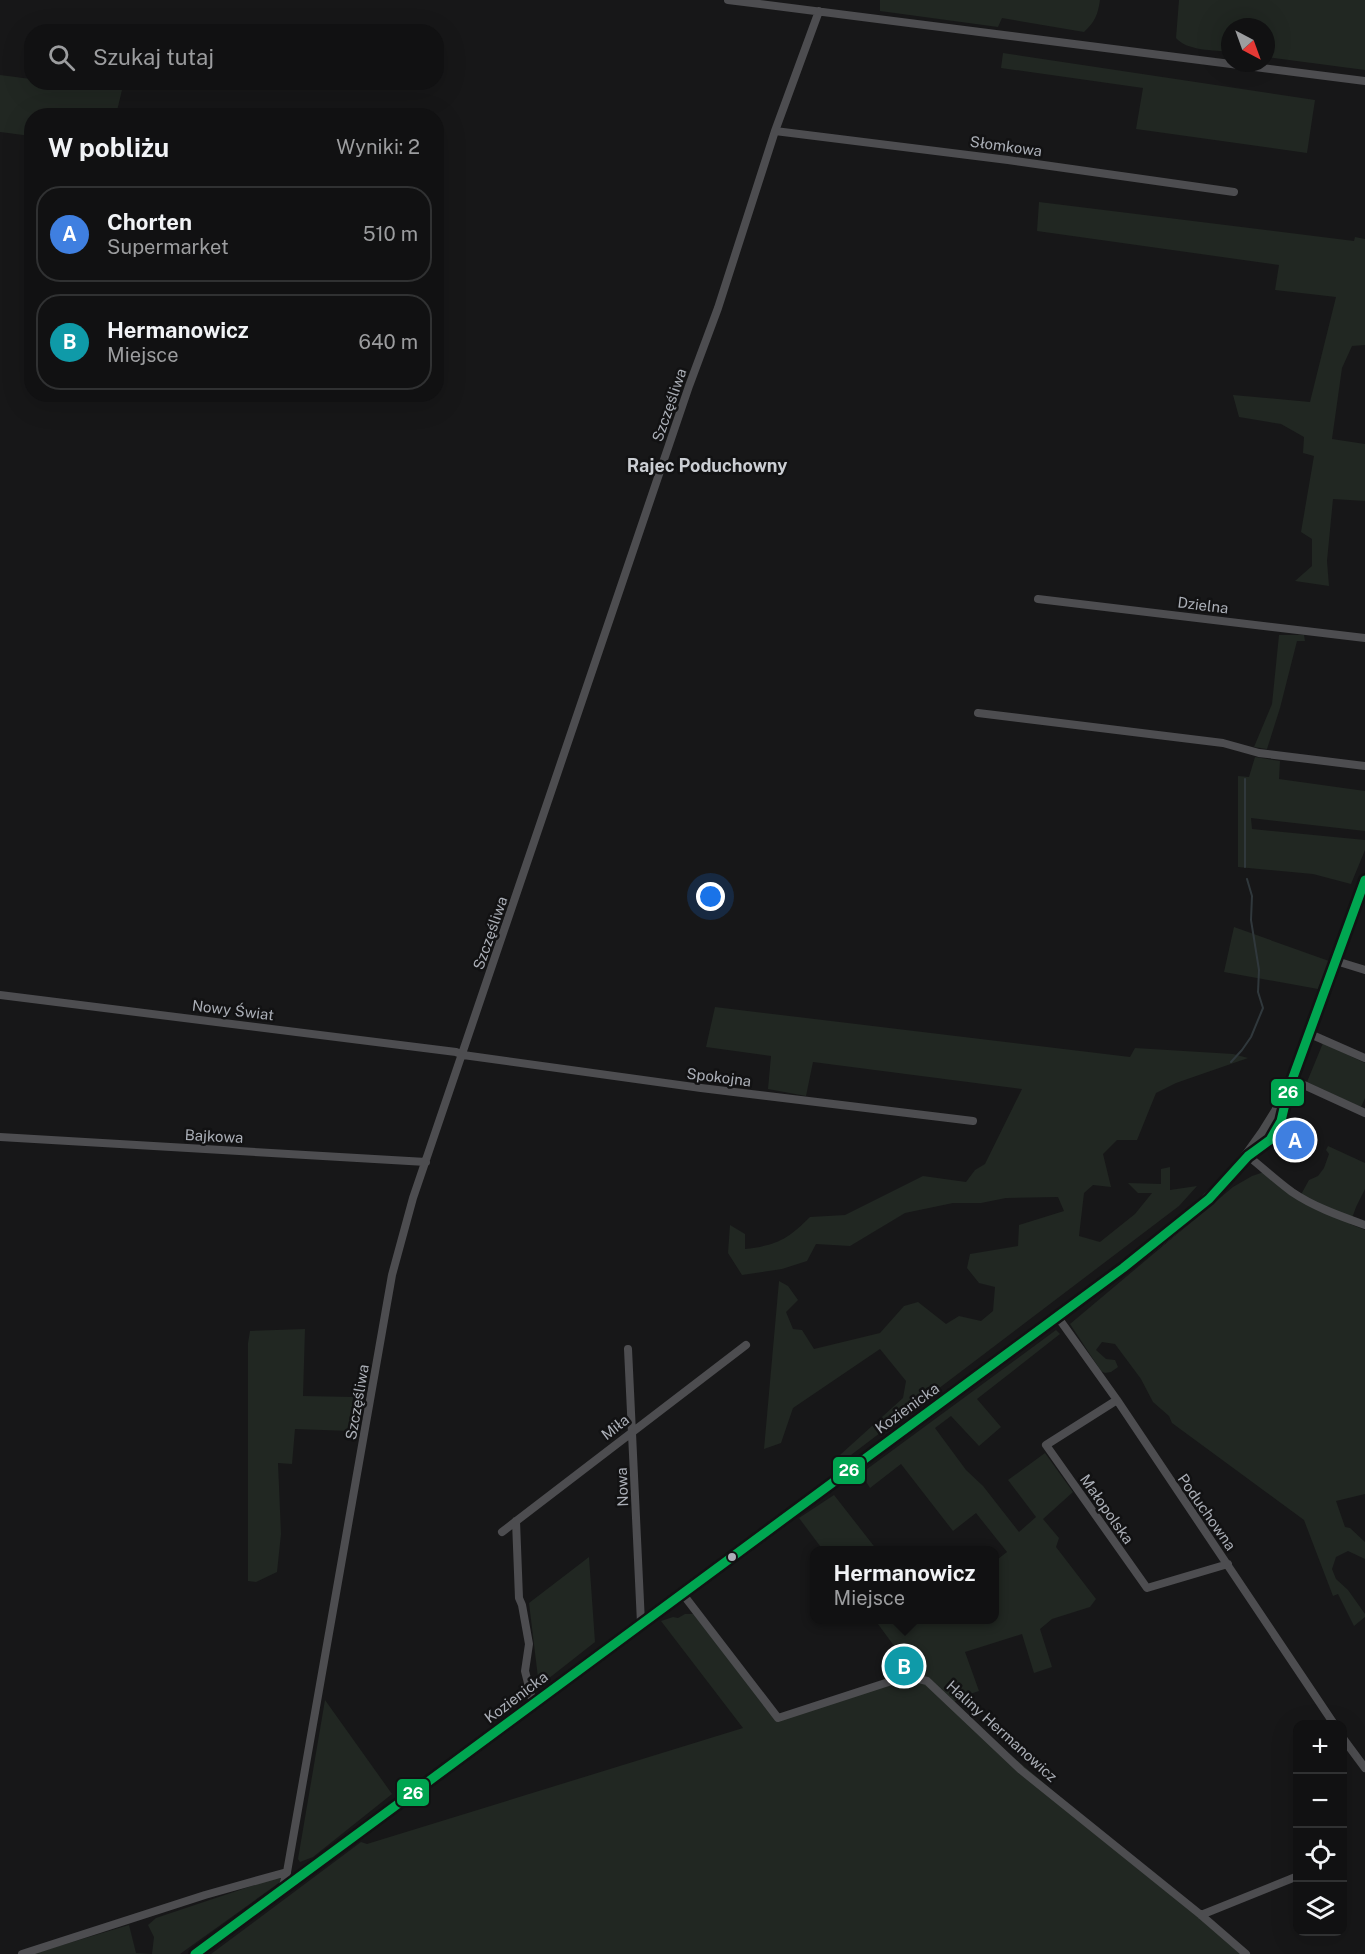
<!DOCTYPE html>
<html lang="pl">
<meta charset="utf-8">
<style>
:root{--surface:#111112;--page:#1e1f20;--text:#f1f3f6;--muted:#9c9d9f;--line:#303132;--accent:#1a73e8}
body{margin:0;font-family:"Public Sans",sans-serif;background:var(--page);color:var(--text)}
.controls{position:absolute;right:18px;bottom:18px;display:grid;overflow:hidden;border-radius:12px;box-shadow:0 6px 24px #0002}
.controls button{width:54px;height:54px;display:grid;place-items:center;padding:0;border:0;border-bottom:2px solid var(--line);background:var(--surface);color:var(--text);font:30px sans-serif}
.compass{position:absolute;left:1221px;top:18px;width:54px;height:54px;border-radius:50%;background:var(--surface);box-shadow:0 6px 24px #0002;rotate:139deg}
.you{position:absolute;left:711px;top:897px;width:21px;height:21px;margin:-15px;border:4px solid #fff;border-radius:50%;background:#1a73e8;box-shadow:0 0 0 9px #1a73e833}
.badge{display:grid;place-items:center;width:39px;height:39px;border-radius:50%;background:var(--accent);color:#fff;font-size:20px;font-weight:700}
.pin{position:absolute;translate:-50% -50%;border:3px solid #fff;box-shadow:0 2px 6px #0006}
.popup{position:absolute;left:810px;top:1546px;width:189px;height:78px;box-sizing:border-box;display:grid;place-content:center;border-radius:12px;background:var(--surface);filter:drop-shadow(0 2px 4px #0005);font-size:20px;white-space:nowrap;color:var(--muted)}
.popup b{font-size:22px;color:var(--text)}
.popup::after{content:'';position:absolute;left:50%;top:100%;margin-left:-12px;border:12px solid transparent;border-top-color:var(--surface)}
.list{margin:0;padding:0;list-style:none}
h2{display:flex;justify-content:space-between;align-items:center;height:78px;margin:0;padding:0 24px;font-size:26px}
h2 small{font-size:20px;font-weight:400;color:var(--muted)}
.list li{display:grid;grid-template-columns:39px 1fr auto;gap:18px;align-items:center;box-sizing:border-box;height:96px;margin:0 12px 12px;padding:0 12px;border:2px solid var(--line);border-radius:24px}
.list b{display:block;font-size:22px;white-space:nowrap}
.list p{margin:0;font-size:20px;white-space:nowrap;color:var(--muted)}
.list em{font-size:20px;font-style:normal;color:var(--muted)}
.icon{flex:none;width:33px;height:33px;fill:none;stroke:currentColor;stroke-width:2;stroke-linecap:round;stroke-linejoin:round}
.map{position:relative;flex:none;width:1365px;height:1954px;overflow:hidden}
.search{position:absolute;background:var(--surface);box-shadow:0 6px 24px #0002;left:24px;top:24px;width:420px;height:66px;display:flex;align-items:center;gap:15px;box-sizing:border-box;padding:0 21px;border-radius:24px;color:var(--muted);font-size:22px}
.panel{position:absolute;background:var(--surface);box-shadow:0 6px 24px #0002;left:24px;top:108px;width:420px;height:294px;border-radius:24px}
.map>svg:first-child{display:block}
.green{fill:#212722}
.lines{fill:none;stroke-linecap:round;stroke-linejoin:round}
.stream{stroke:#30383c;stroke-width:2}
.minor{stroke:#4d4d50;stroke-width:8}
.secondary{stroke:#4b4c4e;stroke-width:12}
.bus-1-casing{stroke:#121213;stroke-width:14}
.bus-1{stroke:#00a651;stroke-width:9}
.bus-dot{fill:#abafb7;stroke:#121213;stroke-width:2}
.labels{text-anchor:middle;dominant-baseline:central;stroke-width:5;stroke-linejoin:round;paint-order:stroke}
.street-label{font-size:15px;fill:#abafb7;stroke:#121213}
.quarter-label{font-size:18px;font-weight:bold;fill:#cbced3;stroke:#121213}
.line-badge{stroke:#121213;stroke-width:2}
.badge-label{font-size:16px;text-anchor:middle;font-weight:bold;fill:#fff}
</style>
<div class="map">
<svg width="1365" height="1954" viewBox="0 0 1365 1954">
<rect width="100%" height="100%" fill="#171718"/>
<path class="green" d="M 880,0 L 1100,0 C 1098,14 1095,22 1084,32 L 1002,18 L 998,27 L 880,11 Z
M 1179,0 L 1365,0 L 1365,70 L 1266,57 L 1266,27 L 1230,27 L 1230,52 C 1214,50 1187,51 1176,38 Z
M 1003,53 L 1315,100 L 1307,153 L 1136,129 L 1143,88 L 1001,68 Z
M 0,75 L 31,79 L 32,82 L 60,83 L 122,90 L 116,115 L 32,116 L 31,136 L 0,132 Z
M 1039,202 L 1354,241 L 1355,237 L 1365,239 L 1365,345 L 1352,346 L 1342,368 L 1332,439 L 1365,444 L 1365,501 L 1333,499 L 1327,561 L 1329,586 L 1295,581 L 1312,566 L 1312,539 L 1301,532 L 1314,456 L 1303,453 L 1304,437 L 1281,424 L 1239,417 L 1233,395 L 1310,402 L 1336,297 L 1275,290 L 1279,265 L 1037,231 Z
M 1279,635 L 1304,635 L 1305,641 L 1297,641 L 1280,708 L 1267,749 L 1254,747 L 1272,704 Z
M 1255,757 L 1280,761 L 1279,779 L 1365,791 L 1365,831 L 1251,818 L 1252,829 L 1365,840 L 1365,850 L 1351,884 L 1313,874 L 1238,867 L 1238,776 L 1249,777 Z
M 1234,927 L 1329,961 L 1318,989 L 1224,972 Z
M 715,1007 L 1130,1057 L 1135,1048 L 1233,1054 L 1248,1058 L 1176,1083 L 1156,1093 L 1137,1140 L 1117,1140 L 1103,1154 L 1111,1187 L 1093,1185 L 1084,1193 L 1079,1236 L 1100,1242 L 1135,1214 L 1152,1193 L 1138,1193 L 1128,1183 L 1161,1184 L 1161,1169 L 1170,1167 L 1170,1190 L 1197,1186 L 1179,1206 L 851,1455 L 830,1464 L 903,1398 L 906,1381 L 880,1349 L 793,1408 L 781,1443 L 764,1449 L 779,1281 L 788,1286 L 798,1300 L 786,1312 L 793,1329 L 802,1330 L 814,1349 L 880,1333 L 904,1306 L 918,1302 L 946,1324 L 959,1316 L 981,1321 L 993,1311 L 995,1287 L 979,1283 L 967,1268 L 970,1254 L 1018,1246 L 1019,1225 L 1064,1211 L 1058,1197 L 1006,1198 L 981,1203 L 953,1203 L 905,1213 L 850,1246 L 816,1244 L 807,1261 L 782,1269 L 742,1275 L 728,1253 L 730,1225 L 745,1234 L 745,1249 C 777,1245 787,1240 810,1217 L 845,1215 L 923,1176 L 966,1182 L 975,1170 L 985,1164 L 1022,1089 L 813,1062 L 806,1096 L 768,1089 L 771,1056 L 706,1047 Z
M 1323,1043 L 1365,1063 L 1365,1098 L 1361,1107 L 1307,1082 Z
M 1328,1146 L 1365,1163 L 1365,1189 L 1356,1207 L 1350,1224 L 1365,1230 L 1365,1494 L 1336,1501 L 1345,1527 L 1350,1528 L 1365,1542 L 1365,1559 L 1348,1551 L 1336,1557 L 1332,1569 L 1336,1579 L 1348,1590 L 1365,1614 L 1365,1617 L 1354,1626 L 1338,1594 L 1333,1596 L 1304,1520 L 1172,1423 L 1169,1416 L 1153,1402 L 1141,1379 L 1115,1344 L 1102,1342 L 1096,1350 L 1106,1359 L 1115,1360 L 1118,1367 L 1111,1372 L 1105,1373 L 1101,1371 L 1070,1324 L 1233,1187 L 1252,1176 L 1264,1172 L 1298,1200 L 1309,1180 L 1318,1176 L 1324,1168 L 1329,1154 L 1326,1150 Z
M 305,1329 L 303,1396 L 353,1397 L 350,1431 L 295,1429 L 292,1464 L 278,1463 L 281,1534 L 277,1572 L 256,1582 L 248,1581 L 248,1343 L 250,1331 Z
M 1056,1330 L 1060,1334 L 977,1399 L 1001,1427 L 979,1446 L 951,1416 L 935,1428 L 966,1470 L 983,1486 L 1019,1532 L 1036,1517 L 1008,1480 L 1045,1453 L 1073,1492 L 1043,1519 L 1059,1538 L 1056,1547 L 1096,1599 L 1090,1607 L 1052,1619 L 1040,1629 L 1052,1667 L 1034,1673 L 1022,1634 L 965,1652 L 979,1691 L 958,1698 L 952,1705 L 1245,1954 L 211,1954 L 361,1842 L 367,1844 L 743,1728 L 661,1621 L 673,1617 L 678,1618 L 685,1614 L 693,1614 L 778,1716 L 914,1673 L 875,1620 L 994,1620 L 994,1562 L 1007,1552 L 976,1513 L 953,1531 L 901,1464 L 870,1488 L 862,1475 L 863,1472 Z
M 834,1495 L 877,1550 L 823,1550 L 799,1518 Z
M 589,1557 L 595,1642 L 539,1686 L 529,1603 Z
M 325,1700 L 392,1794 L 313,1857 L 300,1862 L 298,1859 Z
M 284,1875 L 283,1880 L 180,1954 L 32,1954 L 129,1925 L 136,1953 L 152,1954 L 154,1937 L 148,1925 L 156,1918 Z"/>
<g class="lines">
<path class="stream" d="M 1245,867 L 1245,779
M 1231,1062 L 1242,1050 L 1251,1037 L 1263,1008 L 1258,992 L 1259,970 L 1251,920 L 1252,896 L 1247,879"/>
<path class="minor" d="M 728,0 L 1365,81
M 775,131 L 1008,160 L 1234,192
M 1038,599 L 1365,638
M 978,713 L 1223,743 L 1259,753 L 1365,766
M 1336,961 L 1365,970
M 0,995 L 456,1052 L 463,1055 L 701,1088 L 973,1121
M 1310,1034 L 1365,1058
M 1293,1080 L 1365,1113
M 0,1137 L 426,1162
M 1248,1156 C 1263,1168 1277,1181 1292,1192 C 1314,1207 1340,1216 1365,1225
M 1057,1316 L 1117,1400 L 1334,1724
M 628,1349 L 641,1623
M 1117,1400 L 1046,1445 L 1147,1588 L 1228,1564
M 516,1521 L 519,1598 L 522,1605 L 529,1644 L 525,1671 L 533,1703
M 502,1532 L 746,1345
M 682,1593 L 778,1718 L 907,1676 L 927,1681 L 1021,1770 L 1201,1915 L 1246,1954
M 1342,1737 L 1365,1768
M 282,1889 L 287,1872 L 392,1275 L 413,1198 L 689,386 L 718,308 L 775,131 L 819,11
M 1201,1915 L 1298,1876
M 22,1954 L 205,1895 L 287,1872"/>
<path class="secondary" d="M 195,1954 L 1123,1268 C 1195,1213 1246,1174 1288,1091 L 1365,880"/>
<defs>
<path id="bus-1" d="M 195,1954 L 1123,1268 L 1209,1199 L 1248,1156 L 1270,1140 L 1281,1121 L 1288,1091 L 1365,880"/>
</defs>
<use href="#bus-1" class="bus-1-casing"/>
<use href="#bus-1" class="bus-1"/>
</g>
<circle class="bus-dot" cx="732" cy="1557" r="5"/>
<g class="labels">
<g class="street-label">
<text transform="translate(1006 146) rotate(8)">Słomkowa</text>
<text transform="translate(669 405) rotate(-71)">Szczęśliwa</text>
<text transform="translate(1203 605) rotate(7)">Dzielna</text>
<text transform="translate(490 933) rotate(-71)">Szczęśliwa</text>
<text transform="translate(233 1010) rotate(7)">Nowy Świat</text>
<text transform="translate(719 1077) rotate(7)">Spokojna</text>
<text transform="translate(214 1136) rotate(3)">Bajkowa</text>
<text transform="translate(357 1402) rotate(-80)">Szczęśliwa</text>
<text transform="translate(907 1408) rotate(-36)">Kozienicka</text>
<text transform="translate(615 1427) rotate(-38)">Miła</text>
<text transform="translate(622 1487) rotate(-92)">Nowa</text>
<text transform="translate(1107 1509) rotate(55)">Małopolska</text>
<text transform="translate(1207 1512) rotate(55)">Poduchowna</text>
<text transform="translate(516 1697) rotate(-37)">Kozienicka</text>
<text transform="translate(1002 1731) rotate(42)">Haliny Hermanowicz</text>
</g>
<g class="quarter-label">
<text x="707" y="465">Rajec Poduchowny</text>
</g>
</g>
<g class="line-badge">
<rect x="1270" y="1078" width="35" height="29" rx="6" fill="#00a651"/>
<rect x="832" y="1456" width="34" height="29" rx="6" fill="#00a651"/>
<rect x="396" y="1778" width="34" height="29" rx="6" fill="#00a651"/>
</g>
<g class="badge-label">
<text x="1288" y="1098">26</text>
<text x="849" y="1476">26</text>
<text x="413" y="1799">26</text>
</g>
</svg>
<div class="controls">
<button>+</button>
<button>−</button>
<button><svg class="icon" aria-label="locate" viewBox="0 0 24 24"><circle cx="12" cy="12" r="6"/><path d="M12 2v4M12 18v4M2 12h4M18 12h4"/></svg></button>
<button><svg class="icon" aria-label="layers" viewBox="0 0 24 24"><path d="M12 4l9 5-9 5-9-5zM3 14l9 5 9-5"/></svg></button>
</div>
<svg class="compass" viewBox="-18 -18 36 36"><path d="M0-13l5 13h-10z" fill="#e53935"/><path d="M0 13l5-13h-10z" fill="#9c9d9f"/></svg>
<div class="you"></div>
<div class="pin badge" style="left:1295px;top:1140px;background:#3f7fe0">A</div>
<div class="pin badge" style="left:904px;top:1666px;background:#0f9aa8">B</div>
<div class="popup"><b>Hermanowicz</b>Miejsce</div>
<div class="search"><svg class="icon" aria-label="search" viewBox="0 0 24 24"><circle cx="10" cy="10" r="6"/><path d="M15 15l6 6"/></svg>Szukaj tutaj</div>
<section class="panel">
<h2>W pobliżu<small>Wyniki: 2</small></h2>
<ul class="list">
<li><span class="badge" style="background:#3f7fe0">A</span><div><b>Chorten</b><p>Supermarket</p></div><em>510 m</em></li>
<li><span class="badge" style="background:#0f9aa8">B</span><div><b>Hermanowicz</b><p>Miejsce</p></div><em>640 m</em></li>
</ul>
</section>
</div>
